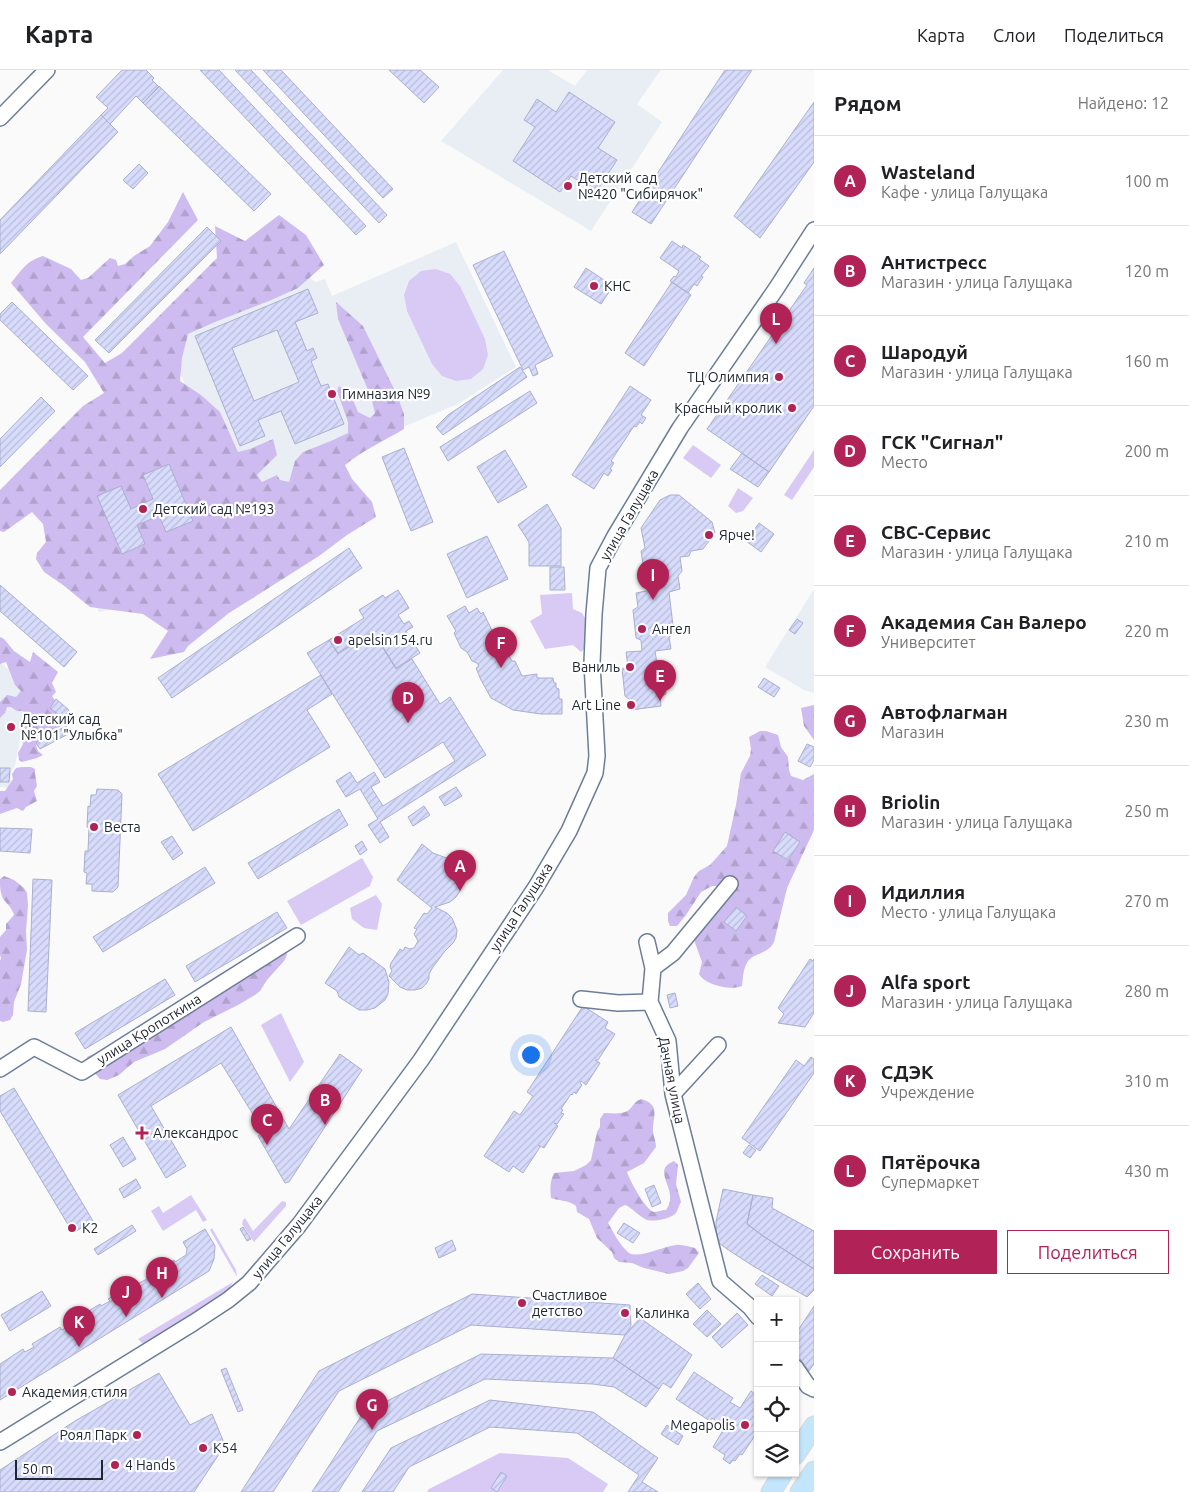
<!DOCTYPE html>
<html lang="ru">
<meta charset="utf-8">
<style>
:root{--surface:#fff;--page:#f6f6f6;--text:#202124;--muted:#757577;--line:#e0e0e0;--accent:#b12257}
body{margin:0;font-family:Ubuntu,sans-serif;background:var(--page);color:var(--text)}
.controls{position:absolute;right:15px;bottom:15px;display:grid;overflow:hidden;border-radius:0px;box-shadow:0 1px 4px #0004}
.controls button{width:45px;height:45px;display:grid;place-items:center;padding:0;border:0;border-bottom:1px solid var(--line);background:var(--surface);color:var(--text);font:25px sans-serif}
.scale{position:absolute;left:15px;bottom:12px;width:88px;box-sizing:border-box;padding-left:5px;border:2px solid #202732;border-top:0;font-size:14px;line-height:18px;white-space:nowrap;color:#202732;-webkit-text-stroke:4px #fff;paint-order:stroke}
.you{position:absolute;left:530px;top:984px;width:18px;height:18px;margin:-12px;border:4px solid #fff;border-radius:50%;background:#1a73e8;box-shadow:0 0 0 8px #1a73e833}
.badge{display:grid;place-items:center;width:32px;height:32px;border-radius:50%;background:var(--accent);color:#fff;font-size:16px;font-weight:700}
.pin{position:absolute;translate:-50% -41px;filter:drop-shadow(0 1px 2px #0008)}
.pin::after{content:'';position:absolute;top:26px;width:18px;height:15px;background:inherit;clip-path:polygon(0 0,100% 0,50% 100%)}
.list{margin:0;padding:0;list-style:none}
h2{display:flex;justify-content:space-between;align-items:center;height:65px;margin:0;padding:0 20px;font-size:21px}
h2 small{font-size:16px;font-weight:400;color:var(--muted)}
.list li{display:grid;grid-template-columns:32px 1fr auto;gap:15px;align-items:center;box-sizing:border-box;height:90px;padding:0 20px;border-top:1px solid var(--line)}
.list b{display:block;font-size:19px;white-space:nowrap}
.list p{margin:0;font-size:16px;white-space:nowrap;color:var(--muted)}
.list em{font-size:16px;font-style:normal;color:var(--muted)}
.actions{display:flex;gap:10px;padding:15px 20px}
.actions a{flex:1;padding:11px 0;border:1px solid var(--accent);border-radius:0px;text-align:center;font-size:18px;color:var(--accent)}
.actions .main{background:var(--accent);color:#fff}
.icon{flex:none;width:28px;height:28px;fill:none;stroke:currentColor;stroke-width:2;stroke-linecap:round;stroke-linejoin:round}
.map{position:relative;flex:none;width:814px;height:1422px;overflow:hidden}
header{display:flex;align-items:center;gap:30px;box-sizing:border-box;height:70px;padding:0 25px;background:var(--surface);border-bottom:1px solid var(--line)}
header strong{font-size:24px}
nav{display:flex;gap:28px;margin-inline-start:auto;font-size:18px}
main{display:flex}
aside{flex:1;background:var(--surface)}
.map>svg:first-child{display:block}
.built{fill:#e9eef5}
.green{fill:#d8c9f5}
.forest{fill:url(#forest-firs)}
.building{fill:url(#building-hatch);stroke:#abafce;fill-rule:evenodd}
.lines{fill:none;stroke-linecap:round;stroke-linejoin:round}
.minor-casing{stroke:#6c7d97;stroke-width:18}
.major-casing{stroke:#d7d8da;stroke-width:21}
.minor{stroke:#fff;stroke-width:15}
.major{stroke:#c4e6fd;stroke-width:19}
.poi-dot{fill:#b12257;stroke:#fff;stroke-width:2}
.labels{text-anchor:middle;dominant-baseline:central;stroke-width:4.5;stroke-linejoin:round;paint-order:stroke}
.poi-label{font-size:14px;fill:#202732;stroke:#fff;text-anchor:start}
.street-label{font-size:14px;fill:#202732;stroke:#fff}
</style>
<header>
<strong>Карта</strong>
<nav><a>Карта</a><a>Слои</a><a>Поделиться</a></nav>
</header>
<main>
<div class="map">
<svg width="814" height="1422" viewBox="0 0 814 1422">
<defs>
<pattern id="forest-firs" width="22" height="20" patternUnits="userSpaceOnUse" patternTransform="scale(1.25)"><rect width="22" height="20" fill="#cebbef"/><path d="M5 1l3.5 6h-7zM16 11l3.5 6h-7z" fill="#b1a1cd"/></pattern>
<pattern id="building-hatch" width="6" height="6" patternUnits="userSpaceOnUse" patternTransform="scale(1.25)"><rect width="6" height="6" fill="#d8dcfc"/><path d="M-1 1l2-2M0 6l6-6M5 7l2-2" fill="none" stroke="#b9bdd8"/></pattern>
</defs>
<rect width="100%" height="100%" fill="#fafafa"/>
<path class="built" d="M 503,0 L 548,0 L 575,16 L 587,0 L 661,0 L 637,34 L 662,52 L 591,161 L 441,71 Z
M 456,172 L 516,297 L 458,334 L 307,397 L 174,526 L 99,542 L 31,397 L 187,319 L 163,265 L 306,204 L 315,212 L 325,209 L 332,226 Z
M 814,519 L 814,623 L 804,620 L 765,597 Z
M 0,592 L 31,619 L 15,695 L 11,703 L 10,718 L 0,717 Z"/>
<path class="green" d="M 436,199 L 450,204 L 460,216 L 485,269 L 488,285 L 483,299 L 471,309 L 456,311 L 442,306 L 432,294 L 407,241 L 404,225 L 409,211 L 421,201 Z
M 693,375 L 721,395 L 711,408 L 683,388 Z
M 814,380 L 814,397 L 792,430 L 784,425 Z
M 738,418 L 753,428 L 743,441 L 736,443 L 728,436 Z
M 572,523 L 573,539 L 582,543 L 587,551 L 585,578 L 581,582 L 573,575 L 545,579 L 530,551 L 542,544 L 540,525 Z
M 362,788 L 373,807 L 370,816 L 301,855 L 287,831 Z
M 376,825 L 382,834 L 377,860 L 364,858 L 352,849 L 350,838 Z
M 281,943 L 304,992 L 290,1012 L 261,955 Z
M 191,1125 L 207,1150 L 203,1152 L 196,1140 L 163,1161 L 151,1141 L 159,1136 L 163,1143 Z
M 282,1131 L 286,1132 L 286,1136 L 254,1172 L 242,1154 L 243,1150 L 245,1148 L 253,1161 Z
M 212,1158 L 236,1200 L 237,1207 L 210,1160 Z
M 233,1212 L 224,1226 L 143,1274 L 138,1269 Z
M 500,1383 L 568,1388 L 608,1414 L 603,1422 L 427,1422 L 429,1419 Z"/>
<path class="forest" d="M 183,122 L 198,150 L 83,267 L 105,293 L 122,283 L 217,188 L 215,156 L 245,171 L 279,145 L 306,165 L 324,195 L 298,218 L 269,231 L 215,252 L 188,264 L 182,288 L 180,311 L 201,325 L 220,342 L 238,382 L 250,379 L 273,369 L 277,385 L 257,405 L 262,412 L 277,405 L 280,410 L 289,412 L 295,391 L 303,382 L 331,371 L 348,363 L 348,352 L 337,321 L 339,316 L 351,325 L 358,342 L 370,348 L 375,343 L 371,327 L 338,249 L 336,232 L 363,256 L 397,325 L 404,344 L 404,359 C 384,371 363,380 345,395 L 352,409 L 372,432 L 376,447 L 347,465 L 319,486 L 229,543 L 188,576 L 184,582 L 150,589 L 168,561 L 143,544 L 90,537 L 63,515 L 44,502 L 36,489 L 37,483 L 46,472 L 43,454 L 32,442 L 4,462 L 0,461 L 0,420 L 83,336 L 104,323 L 85,292 L 46,254 L 11,213 C 22,200 26,191 43,186 L 71,199 L 81,210 L 88,208 L 110,188 L 116,190 L 118,196 L 125,194 L 134,186 L 150,176 L 168,152 Z
M 0,567 L 4,569 L 14,581 L 30,592 L 33,582 L 58,602 L 52,613 L 56,622 L 52,626 L 69,652 L 51,661 L 36,675 L 38,681 L 43,685 L 37,688 L 22,692 L 19,690 L 18,683 L 23,674 L 20,658 L 24,653 L 27,645 L 23,641 L 17,641 L 11,637 L 7,637 L 5,643 L 0,648 L 0,632 L 7,625 L 16,627 L 21,621 L 15,615 L 6,592 L 0,594 Z
M 814,635 L 814,670 L 804,656 L 801,638 Z
M 760,661 L 766,661 L 778,665 L 781,677 L 788,687 L 789,700 L 791,706 L 803,710 L 814,704 L 814,760 L 787,818 L 774,872 C 767,885 755,882 748,891 C 743,898 743,908 742,916 C 731,921 705,915 699,904 L 702,892 L 694,870 L 725,816 L 712,816 L 701,822 L 686,845 L 677,856 L 670,856 L 668,851 L 668,843 L 686,825 L 694,807 L 699,801 L 710,795 L 727,776 L 736,735 L 741,703 L 750,686 L 751,679 L 749,667 Z
M 22,697 L 31,697 L 35,699 L 35,703 L 37,716 L 34,721 L 37,731 L 26,737 L 23,741 L 17,738 L 0,744 L 0,721 L 5,721 L 13,709 L 12,704 L 16,698 Z
M 4,806 L 14,810 L 24,818 L 27,823 L 28,835 L 26,861 L 27,880 L 21,914 L 14,932 L 13,945 L 10,950 L 3,952 L 0,951 L 0,891 L 1,888 L 0,885 L 0,867 L 6,860 L 6,854 L 14,845 C 12,838 8,835 4,830 C 0,824 0,816 0,809 Z
M 285,879 L 287,885 L 284,891 L 267,910 L 260,921 L 255,925 L 238,935 L 204,952 L 165,979 L 134,992 L 119,1005 L 107,1010 L 100,1009 L 87,994 L 87,987 L 108,977 L 218,905 L 255,884 Z
M 641,1029 C 662,1035 652,1047 653,1062 C 654,1067 656,1072 656,1077 L 644,1093 L 627,1102 C 629,1109 646,1141 654,1142 C 657,1142 662,1140 666,1140 C 681,1120 649,1101 674,1091 L 678,1095 L 676,1114 L 681,1132 C 679,1135 678,1140 676,1143 C 671,1149 651,1153 645,1149 C 637,1145 633,1138 625,1135 L 619,1138 L 608,1153 C 614,1163 620,1176 629,1183 C 639,1189 664,1176 676,1175 C 682,1174 689,1177 695,1178 L 699,1183 L 688,1198 L 683,1201 L 669,1204 L 644,1198 L 632,1193 L 619,1192 L 614,1188 L 612,1182 L 597,1168 L 589,1149 L 577,1142 L 576,1136 C 569,1130 559,1131 551,1128 C 550,1120 550,1110 554,1103 L 574,1101 L 586,1095 L 591,1090 L 597,1062 L 600,1057 L 600,1049 L 604,1043 C 611,1043 622,1045 629,1040 C 633,1036 635,1031 641,1029 Z"/>
<path class="building" d="M 122,0 L 146,0 L 154,8 L 152,10 L 159,17 L 143,33 L 136,26 L 110,54 L 101,45 L 108,38 L 96,27 Z
M 200,0 L 219,0 L 366,156 L 356,165 Z
M 235,0 L 251,0 L 387,145 L 379,153 Z
M 263,0 L 281,0 L 393,119 L 383,128 Z
M 389,0 L 420,0 L 439,17 L 424,33 Z
M 725,0 L 752,0 L 651,154 L 632,142 Z
M 159,16 L 271,124 L 254,141 L 143,33 Z
M 569,22 L 615,52 L 598,78 L 617,90 L 596,122 L 571,106 L 560,122 L 513,91 L 535,57 L 524,50 L 537,29 L 556,42 Z
M 814,32 L 814,92 L 760,168 L 734,146 Z
M 101,45 L 118,62 L 0,184 L 0,150 Z
M 139,94 L 148,103 L 133,119 L 123,110 Z
M 207,157 L 221,171 L 109,283 L 95,270 Z
M 672,171 L 682,178 L 683,175 L 701,187 L 699,189 L 709,196 L 701,206 L 703,207 L 697,216 L 694,214 L 688,223 L 670,211 L 674,206 L 676,207 L 679,201 L 660,188 Z
M 504,181 L 553,286 L 535,295 L 538,304 L 533,306 L 529,297 L 523,300 L 473,195 Z
M 586,198 L 613,216 L 601,234 L 574,217 Z
M 814,198 L 814,336 L 769,402 L 707,359 L 807,215 L 804,213 Z
M 672,212 L 691,225 L 644,296 L 625,283 Z
M 308,219 L 318,243 L 295,252 L 307,281 L 313,278 L 317,288 L 311,291 L 321,316 L 328,314 L 344,354 L 295,374 L 281,341 L 258,350 L 265,366 L 240,376 L 195,266 ZM 277,260 L 299,312 L 254,331 L 232,278 Z
M 12,232 L 88,306 L 73,320 L 0,250 L 0,244 Z
M 520,297 L 527,307 L 443,365 L 436,357 L 448,345 Z
M 630,316 L 651,330 L 641,345 L 646,348 L 642,354 L 640,352 L 636,357 L 634,356 L 611,391 L 614,393 L 610,399 L 612,400 L 608,406 L 604,403 L 594,419 L 572,405 Z
M 530,321 L 537,333 L 448,391 L 440,377 Z
M 41,327 L 55,341 L 0,397 L 0,369 Z
M 404,378 L 433,452 L 411,461 L 382,387 Z
M 505,380 L 527,417 L 498,433 L 477,397 Z
M 742,383 L 769,402 L 758,417 L 730,399 Z
M 169,394 L 193,451 L 166,462 L 159,446 L 137,455 L 145,474 L 122,484 L 97,426 L 121,416 L 131,439 L 153,429 L 143,405 Z
M 670,425 L 679,425 L 712,452 L 715,463 L 703,479 L 691,481 L 689,486 L 680,487 L 682,501 L 678,506 L 680,519 L 669,522 L 674,564 L 669,567 L 671,579 L 655,581 L 657,593 L 662,596 L 666,624 L 660,627 L 661,636 L 631,640 L 630,630 L 625,626 L 622,599 L 628,596 L 626,582 L 642,581 L 641,570 L 636,568 L 633,540 L 638,537 L 636,523 L 651,520 L 651,510 L 645,508 L 641,481 L 645,478 L 641,458 L 660,430 Z
M 547,434 L 561,458 L 561,496 L 529,496 L 529,472 L 518,455 Z
M 759,453 L 774,464 L 761,482 L 746,471 Z
M 487,466 L 508,509 L 467,528 L 447,484 Z
M 349,478 L 362,498 L 172,628 L 158,608 Z
M 550,497 L 564,497 L 565,520 L 550,520 Z
M 0,515 L 77,582 L 64,597 L 0,541 Z
M 398,520 L 409,538 L 398,545 L 404,554 L 409,551 L 413,557 L 406,561 L 420,583 L 396,598 L 373,561 L 338,583 L 329,570 L 364,548 L 359,540 L 383,525 L 385,528 Z
M 465,536 L 469,543 L 477,538 L 481,544 L 483,542 L 503,583 L 506,581 L 512,591 L 515,591 L 522,606 L 537,604 L 537,608 L 553,608 L 554,613 L 556,613 L 556,618 L 559,619 L 559,629 L 562,629 L 562,644 L 541,644 L 513,640 L 491,628 L 481,610 L 476,598 L 479,596 L 477,593 L 472,591 L 467,582 L 461,578 L 454,563 L 456,561 L 447,546 Z
M 797,549 L 803,553 L 795,564 L 789,560 Z
M 373,562 L 396,599 L 412,589 L 440,634 L 450,627 L 486,685 L 380,752 L 389,767 L 380,773 L 368,755 L 378,749 L 360,719 L 346,727 L 336,711 L 350,702 L 357,713 L 374,702 L 380,712 L 371,717 L 383,736 L 455,691 L 443,672 L 385,708 L 307,583 L 329,570 L 338,584 Z
M 321,605 L 332,624 L 307,640 L 330,677 L 193,761 L 158,704 Z
M 764,608 L 780,618 L 774,627 L 758,617 Z
M 56,629 L 69,640 L 63,648 L 50,638 Z
M 66,656 L 70,663 L 40,679 L 36,673 Z
M 807,674 L 814,677 L 814,690 L 810,697 L 798,691 Z
M 0,698 L 10,698 L 9,712 L 0,712 Z
M 456,717 L 462,726 L 445,736 L 439,727 Z
M 97,719 L 118,720 L 122,724 L 118,817 L 113,822 L 92,821 L 92,814 L 86,814 L 87,803 L 84,802 L 85,781 L 88,781 L 89,758 L 87,757 L 88,736 L 90,737 L 91,725 L 96,725 Z
M 424,736 L 430,745 L 413,756 L 408,747 Z
M 339,739 L 348,755 L 258,809 L 248,793 Z
M 0,758 L 32,759 L 30,783 L 0,781 Z
M 785,762 L 800,772 L 788,790 L 773,781 Z
M 172,766 L 183,783 L 173,790 L 161,772 Z
M 362,771 L 367,780 L 360,785 L 355,776 Z
M 422,774 L 433,783 L 452,790 L 457,796 L 461,810 L 460,821 L 456,827 L 450,832 L 435,837 L 447,843 L 452,848 L 457,860 L 456,868 L 453,873 L 445,881 L 433,897 L 429,904 L 429,909 L 426,914 L 422,918 L 415,920 L 407,920 L 400,917 L 389,906 L 392,901 L 390,897 L 391,893 L 400,879 L 403,881 L 405,877 L 410,879 L 414,878 L 418,871 L 414,864 L 417,859 L 414,858 L 424,843 L 427,844 L 432,838 L 397,810 Z
M 205,797 L 215,813 L 103,882 L 93,867 Z
M 33,809 L 52,810 L 46,942 L 28,941 Z
M 736,837 L 747,846 L 736,861 L 724,852 Z
M 277,842 L 287,858 L 195,912 L 186,896 Z
M 349,877 L 359,885 L 363,883 L 385,899 L 389,912 L 388,924 L 385,930 L 375,938 L 367,940 L 359,940 L 339,927 L 337,921 L 325,913 Z
M 810,889 L 813,891 L 814,889 L 814,943 L 805,957 L 778,953 L 784,944 L 778,938 Z
M 165,909 L 175,925 L 85,979 L 75,963 Z
M 675,923 L 678,936 L 670,938 L 667,925 Z
M 583,936 L 608,952 L 605,958 L 615,964 L 598,990 L 595,990 L 600,993 L 586,1015 L 581,1011 L 580,1013 L 582,1015 L 576,1024 L 574,1022 L 572,1025 L 571,1024 L 561,1039 L 563,1040 L 561,1043 L 564,1044 L 557,1054 L 554,1053 L 558,1056 L 544,1078 L 538,1075 L 540,1077 L 523,1103 L 513,1096 L 509,1102 L 484,1086 L 514,1041 L 520,1045 L 533,1026 L 527,1022 Z
M 231,957 L 289,1059 L 340,984 L 362,1000 L 289,1112 L 285,1113 L 258,1066 L 264,1062 L 221,993 L 151,1036 L 186,1096 L 166,1108 L 118,1025 Z
M 811,987 L 814,989 L 814,1003 L 760,1081 L 742,1068 L 796,990 L 804,996 Z
M 14,1018 L 93,1151 L 73,1163 L 0,1041 L 0,1026 Z
M 123,1067 L 136,1089 L 123,1097 L 110,1075 Z
M 749,1075 L 756,1080 L 750,1088 L 743,1083 Z
M 136,1109 L 141,1118 L 124,1128 L 119,1119 Z
M 654,1115 L 661,1133 L 652,1137 L 645,1119 Z
M 723,1119 L 753,1125 L 747,1154 L 763,1166 L 814,1199 L 814,1220 L 807,1227 L 753,1196 L 727,1179 L 719,1173 L 716,1164 L 716,1152 Z
M 753,1125 L 773,1128 L 772,1138 L 814,1161 L 814,1199 L 763,1166 L 747,1154 Z
M 624,1153 L 640,1163 L 633,1173 L 617,1163 Z
M 132,1155 L 136,1161 L 98,1185 L 94,1179 Z
M 243,1157 L 251,1169 L 247,1171 L 240,1159 Z
M 205,1159 L 215,1176 L 214,1189 L 209,1201 L 0,1330 L 0,1294 L 23,1279 L 25,1282 L 34,1277 L 32,1274 L 60,1257 L 62,1260 L 72,1254 L 71,1252 L 100,1234 L 101,1236 L 110,1231 L 108,1229 L 136,1212 L 137,1214 L 147,1209 L 146,1207 L 174,1190 L 175,1192 L 186,1185 L 187,1179 L 183,1172 Z
M 452,1170 L 456,1180 L 439,1188 L 435,1178 Z
M 762,1205 L 779,1216 L 772,1226 L 755,1214 Z
M 698,1213 L 711,1229 L 700,1239 L 686,1224 Z
M 42,1221 L 51,1236 L 10,1261 L 1,1245 Z
M 472,1224 L 630,1235 L 631,1256 L 625,1265 L 471,1255 L 339,1321 L 273,1422 L 241,1422 L 319,1301 Z
M 814,1236 L 814,1294 L 809,1301 L 795,1282 L 795,1265 Z
M 707,1240 L 721,1254 L 707,1267 L 693,1254 Z
M 737,1243 L 748,1255 L 722,1278 L 712,1267 Z
M 640,1248 L 692,1285 L 671,1318 L 663,1313 L 659,1319 L 613,1288 L 625,1265 Z
M 481,1284 L 613,1288 L 659,1319 L 646,1337 L 614,1317 L 593,1314 L 485,1309 L 377,1361 L 338,1422 L 312,1422 L 363,1343 Z
M 226,1298 L 243,1340 L 238,1342 L 221,1300 Z
M 694,1302 L 733,1328 L 730,1332 L 740,1338 L 751,1321 L 758,1326 L 758,1361 L 742,1385 L 740,1384 L 735,1391 L 733,1390 L 730,1394 L 723,1389 L 725,1385 L 713,1377 L 725,1357 L 712,1348 L 710,1351 L 676,1329 Z
M 159,1303 L 190,1355 L 212,1344 L 225,1375 L 194,1422 L 0,1422 L 0,1400 L 75,1351 Z
M 490,1330 L 593,1342 L 658,1388 L 642,1412 L 658,1422 L 628,1422 L 639,1405 L 577,1363 L 490,1357 L 409,1397 L 393,1422 L 362,1422 L 391,1378 Z
M 667,1355 L 683,1366 L 678,1375 L 661,1364 Z
M 501,1402 L 507,1406 L 497,1422 L 491,1418 Z"/>
<g class="lines">
<defs>
<path id="minor" d="M 0,48 L 47,0
M 730,814 L 673,883 L 653,898 L 650,932 L 668,971 L 673,1024 L 720,1211 L 750,1237 L 758,1247
M 647,872 L 653,898
M 581,929 L 618,933 L 650,932
M 0,999 L 34,977 L 82,1002 L 297,866
M 673,1024 L 718,975
M 795,1297 L 808,1316 L 814,1319
M 0,1372 L 193,1253 L 228,1230 L 249,1213 L 299,1155 L 421,990 L 536,817 L 569,761 L 595,703 L 597,686 L 592,593 L 594,544 L 598,498 L 615,466 L 680,358 L 776,219 L 814,160"/>
<path id="major" d="M 795,1385 L 814,1356
M 771,1422 L 783,1403
M 800,1422 L 814,1401"/>
</defs>
<use href="#minor" class="minor-casing"/>
<use href="#major" class="major-casing"/>
<use href="#minor" class="minor"/>
<use href="#major" class="major"/>
</g>
<g class="poi-dot">
<circle cx="568" cy="116" r="5"/>
<circle cx="594" cy="216" r="5"/>
<circle cx="779" cy="307" r="5"/>
<circle cx="332" cy="324" r="5"/>
<circle cx="792" cy="338" r="5"/>
<circle cx="143" cy="439" r="5"/>
<circle cx="709" cy="465" r="5"/>
<circle cx="642" cy="559" r="5"/>
<circle cx="338" cy="570" r="5"/>
<circle cx="630" cy="597" r="5"/>
<circle cx="631" cy="635" r="5"/>
<circle cx="11" cy="657" r="5"/>
<circle cx="94" cy="757" r="5"/>
<path d="M139.5 1055.5h5v5h5v5h-5v5h-5v-5h-5v-5h5z"/>
<circle cx="72" cy="1158" r="5"/>
<circle cx="522" cy="1233" r="5"/>
<circle cx="625" cy="1243" r="5"/>
<circle cx="12" cy="1322" r="5"/>
<circle cx="745" cy="1355" r="5"/>
<circle cx="137" cy="1365" r="5"/>
<circle cx="203" cy="1378" r="5"/>
<circle cx="115" cy="1395" r="5"/>
</g>
<g class="labels">
<g class="poi-label">
<text x="578" y="108">Детский сад<tspan x="578" dy="16">№420 "Сибирячок"</tspan></text>
<text x="604" y="216">КНС</text>
<text x="769" y="307" text-anchor="end">ТЦ Олимпия</text>
<text x="342" y="324">Гимназия №9</text>
<text x="782" y="338" text-anchor="end">Красный кролик</text>
<text x="153" y="439">Детский сад №193</text>
<text x="719" y="465">Ярче!</text>
<text x="652" y="559">Ангел</text>
<text x="348" y="570">apelsin154.ru</text>
<text x="620" y="597" text-anchor="end">Ваниль</text>
<text x="621" y="635" text-anchor="end">Art Line</text>
<text x="21" y="649">Детский сад<tspan x="21" dy="16">№101 "Улыбка"</tspan></text>
<text x="104" y="757">Веста</text>
<text x="153" y="1063">Александрос</text>
<text x="82" y="1158">К2</text>
<text x="532" y="1225">Счастливое<tspan x="532" dy="16">детство</tspan></text>
<text x="635" y="1243">Калинка</text>
<text x="22" y="1322">Академия стиля</text>
<text x="735" y="1355" text-anchor="end">Megapolis</text>
<text x="127" y="1365" text-anchor="end">Роял Парк</text>
<text x="213" y="1378">К54</text>
<text x="125" y="1395">4 Hands</text>
</g>
<g class="street-label">
<text transform="translate(629 445) rotate(-60)">улица Галущака</text>
<text transform="translate(521 837) rotate(-57)">улица Галущака</text>
<text transform="translate(149 959) rotate(-32)">улица Кропоткина</text>
<text transform="translate(672 1010) rotate(79)">Дачная улица</text>
<text transform="translate(287 1167) rotate(-51)">улица Галущака</text>
</g>
</g>
</svg>
<div class="controls">
<button>+</button>
<button>−</button>
<button><svg class="icon" aria-label="locate" viewBox="0 0 24 24"><circle cx="12" cy="12" r="6"/><path d="M12 2v4M12 18v4M2 12h4M18 12h4"/></svg></button>
<button><svg class="icon" aria-label="layers" viewBox="0 0 24 24"><path d="M12 4l9 5-9 5-9-5zM3 14l9 5 9-5"/></svg></button>
</div>
<div class="scale">50 m</div>
<div class="you"></div>
<div class="pin badge" style="left:460px;top:821px">A</div>
<div class="pin badge" style="left:325px;top:1055px">B</div>
<div class="pin badge" style="left:267px;top:1075px">C</div>
<div class="pin badge" style="left:408px;top:653px">D</div>
<div class="pin badge" style="left:660px;top:631px">E</div>
<div class="pin badge" style="left:501px;top:598px">F</div>
<div class="pin badge" style="left:372px;top:1360px">G</div>
<div class="pin badge" style="left:162px;top:1228px">H</div>
<div class="pin badge" style="left:653px;top:530px">I</div>
<div class="pin badge" style="left:126px;top:1247px">J</div>
<div class="pin badge" style="left:79px;top:1277px">K</div>
<div class="pin badge" style="left:776px;top:274px">L</div>
</div>
<aside>
<h2>Рядом<small>Найдено: 12</small></h2>
<ul class="list">
<li><span class="badge">A</span><div><b>Wasteland</b><p>Кафе · улица Галущака</p></div><em>100 m</em></li>
<li><span class="badge">B</span><div><b>Антистресс</b><p>Магазин · улица Галущака</p></div><em>120 m</em></li>
<li><span class="badge">C</span><div><b>Шародуй</b><p>Магазин · улица Галущака</p></div><em>160 m</em></li>
<li><span class="badge">D</span><div><b>ГСК &quot;Сигнал&quot;</b><p>Место</p></div><em>200 m</em></li>
<li><span class="badge">E</span><div><b>СВС-Сервис</b><p>Магазин · улица Галущака</p></div><em>210 m</em></li>
<li><span class="badge">F</span><div><b>Академия Сан Валеро</b><p>Университет</p></div><em>220 m</em></li>
<li><span class="badge">G</span><div><b>Автофлагман</b><p>Магазин</p></div><em>230 m</em></li>
<li><span class="badge">H</span><div><b>Briolin</b><p>Магазин · улица Галущака</p></div><em>250 m</em></li>
<li><span class="badge">I</span><div><b>Идиллия</b><p>Место · улица Галущака</p></div><em>270 m</em></li>
<li><span class="badge">J</span><div><b>Alfa sport</b><p>Магазин · улица Галущака</p></div><em>280 m</em></li>
<li><span class="badge">K</span><div><b>СДЭК</b><p>Учреждение</p></div><em>310 m</em></li>
<li><span class="badge">L</span><div><b>Пятёрочка</b><p>Супермаркет</p></div><em>430 m</em></li>
</ul>
<div class="actions"><a class="main">Сохранить</a><a>Поделиться</a></div>
</aside>
</main>
